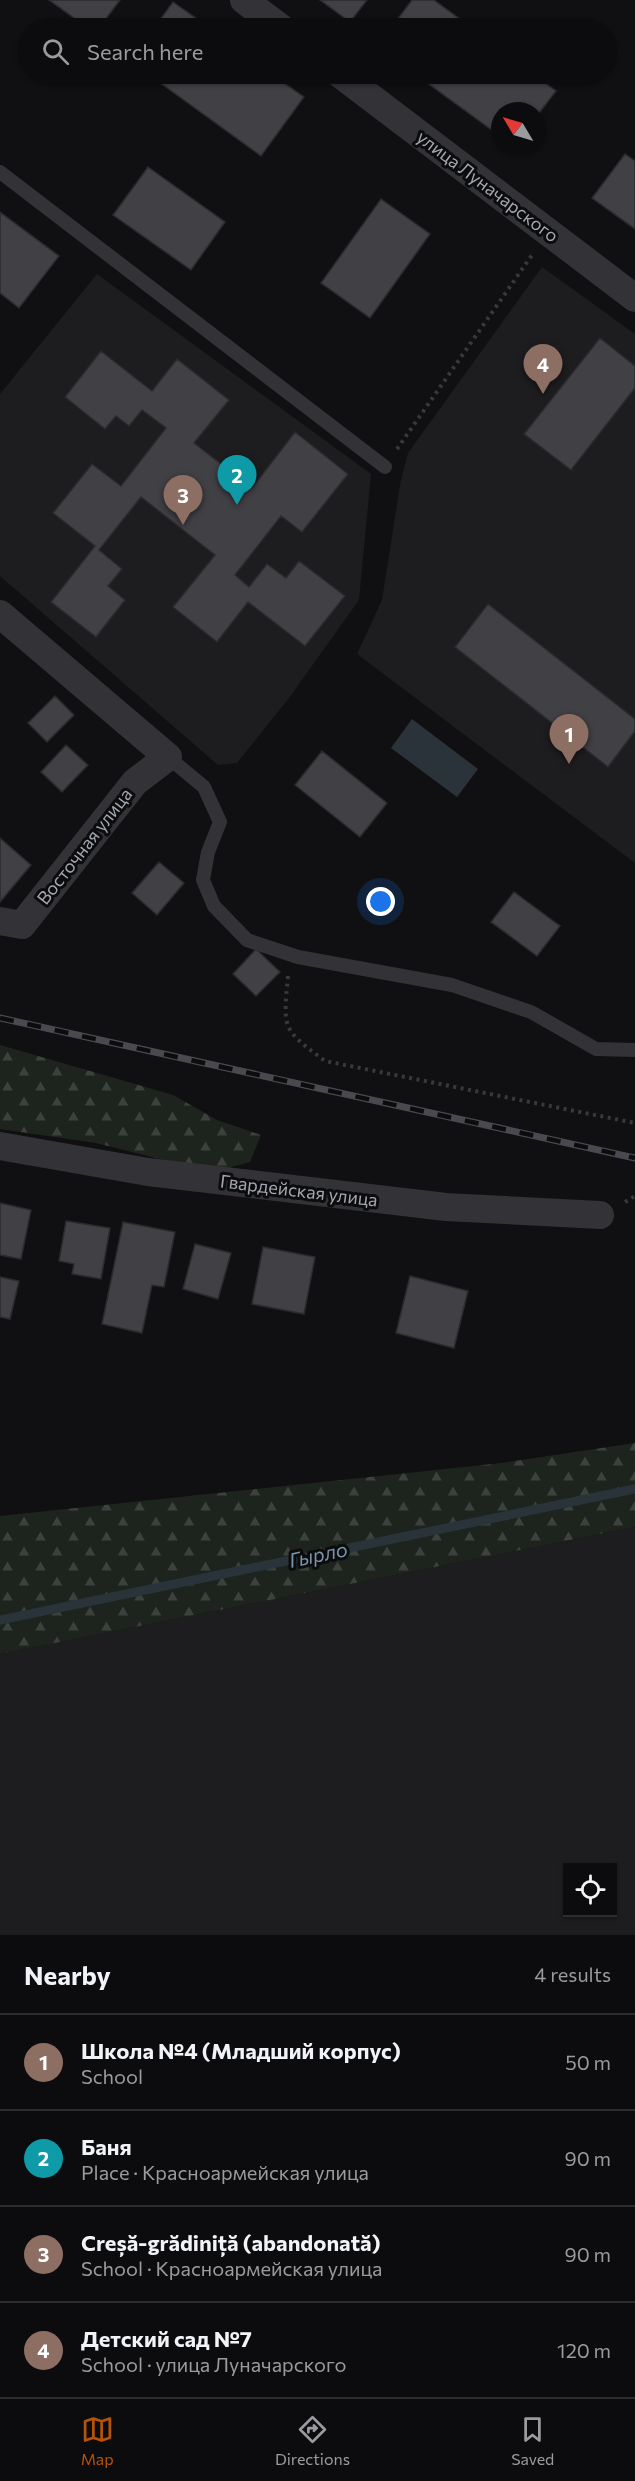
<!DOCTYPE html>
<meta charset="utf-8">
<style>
:root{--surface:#0c0c0e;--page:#151517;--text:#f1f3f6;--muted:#9a9b9e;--line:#2c2c2e;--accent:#b45309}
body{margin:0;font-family:Commissioner,sans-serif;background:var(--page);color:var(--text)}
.controls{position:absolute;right:18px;bottom:18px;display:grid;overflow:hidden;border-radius:0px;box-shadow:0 2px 4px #0004}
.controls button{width:54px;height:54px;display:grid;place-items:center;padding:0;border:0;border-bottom:2px solid var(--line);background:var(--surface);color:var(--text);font:30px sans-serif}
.compass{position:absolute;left:491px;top:102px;width:54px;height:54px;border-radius:50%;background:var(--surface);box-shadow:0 2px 4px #0004;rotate:308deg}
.you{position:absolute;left:381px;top:902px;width:21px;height:21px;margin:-15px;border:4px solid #fff;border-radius:50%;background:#1a73e8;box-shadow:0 0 0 9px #1a73e833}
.badge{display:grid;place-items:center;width:39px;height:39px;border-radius:50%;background:var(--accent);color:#fff;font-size:20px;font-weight:700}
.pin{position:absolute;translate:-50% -50px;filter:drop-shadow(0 2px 3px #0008)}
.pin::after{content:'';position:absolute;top:32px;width:21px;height:18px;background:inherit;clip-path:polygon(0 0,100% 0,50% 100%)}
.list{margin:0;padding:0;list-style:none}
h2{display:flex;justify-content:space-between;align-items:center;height:78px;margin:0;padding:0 24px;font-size:26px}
h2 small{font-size:20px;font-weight:400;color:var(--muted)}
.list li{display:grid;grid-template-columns:39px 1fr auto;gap:18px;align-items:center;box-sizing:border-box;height:96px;padding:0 24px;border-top:2px solid var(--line)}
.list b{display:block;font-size:22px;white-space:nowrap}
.list p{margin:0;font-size:20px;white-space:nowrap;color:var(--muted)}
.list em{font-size:20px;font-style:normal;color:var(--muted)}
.icon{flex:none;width:33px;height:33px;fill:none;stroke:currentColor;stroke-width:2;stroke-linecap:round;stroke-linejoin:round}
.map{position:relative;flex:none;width:635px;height:1935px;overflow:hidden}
.search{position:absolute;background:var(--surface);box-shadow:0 2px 4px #0004;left:18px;right:18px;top:18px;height:66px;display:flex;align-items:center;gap:15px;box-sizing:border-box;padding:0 21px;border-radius:33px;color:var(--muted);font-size:22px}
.sheet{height:462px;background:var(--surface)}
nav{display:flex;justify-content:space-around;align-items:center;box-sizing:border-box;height:84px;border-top:2px solid var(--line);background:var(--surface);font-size:16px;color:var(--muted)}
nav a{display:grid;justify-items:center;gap:3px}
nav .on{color:var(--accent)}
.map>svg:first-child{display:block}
.built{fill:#1d1d1f;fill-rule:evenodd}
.forest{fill:url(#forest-firs)}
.water{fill:#2a333a}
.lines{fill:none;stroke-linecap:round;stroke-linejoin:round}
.stream{stroke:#2a333a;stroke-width:9}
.building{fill:#404045;stroke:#2b2a2e;stroke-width:1.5}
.path{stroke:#38393e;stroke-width:4;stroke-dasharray:3 4.5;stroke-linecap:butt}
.lane{stroke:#323237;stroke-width:14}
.street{stroke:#323237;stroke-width:28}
.rail-casing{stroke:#494a50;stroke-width:7}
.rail{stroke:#0c0c0d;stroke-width:4.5;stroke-dasharray:14;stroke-linecap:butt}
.labels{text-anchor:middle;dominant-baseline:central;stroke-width:6;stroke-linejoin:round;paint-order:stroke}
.street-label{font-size:18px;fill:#a2a7b2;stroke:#0c0c0d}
.water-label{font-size:20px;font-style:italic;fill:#7994ad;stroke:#0c0c0d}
</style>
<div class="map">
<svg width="635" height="1935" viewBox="0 0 635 1935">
<defs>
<pattern id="forest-firs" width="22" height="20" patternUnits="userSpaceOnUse" patternTransform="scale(1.5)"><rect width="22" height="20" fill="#1d241e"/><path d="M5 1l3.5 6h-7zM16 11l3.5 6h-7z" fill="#3b413c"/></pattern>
</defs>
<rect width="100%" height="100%" fill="#101012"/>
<path class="built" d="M 542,267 L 635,334 L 635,863 L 357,654 L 382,600 L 400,485 L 408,453 Z
M 97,274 L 371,474 L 359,600 L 289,698 L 237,763 L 218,765 L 0,576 L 0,394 Z
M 635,1527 L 635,1935 L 0,1935 L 0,1654 ZM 568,1868 L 612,1868 L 612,1912 L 568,1912 Z"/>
<path class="forest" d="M 0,1045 L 173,1095 L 217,1120 L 261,1135 L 250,1162 L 213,1172 L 96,1143 L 0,1129 Z
M 635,1443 L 635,1527 L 0,1654 L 0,1516 L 502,1463 Z"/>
<path class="water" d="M 412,719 L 478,769 L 457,797 L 391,748 Z"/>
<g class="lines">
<path class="stream" d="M 0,1620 L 635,1489"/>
</g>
<path class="building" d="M 49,0 L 120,0 L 99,28 L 88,28 Z
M 320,0 L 367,0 L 350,22 Z
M 412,0 L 434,0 L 472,28 L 391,28 Z
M 173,2 L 210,28 L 154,28 Z
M 148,74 L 271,74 L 304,97 L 261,156 Z
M 415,74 L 533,74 L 556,91 L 536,117 L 536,111 L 500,111 L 500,136 Z
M 625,154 L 635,161 L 635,229 L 592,198 Z
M 148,167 L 225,222 L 191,270 L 113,215 Z
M 381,199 L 430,234 L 370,318 L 321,283 Z
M 0,212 L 59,256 L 19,308 L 0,293 Z
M 600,338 L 635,366 L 635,388 L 571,470 L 524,434 Z
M 101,351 L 152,391 L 177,359 L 229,400 L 194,443 L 252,488 L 295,432 L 348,474 L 302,532 L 281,516 L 235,575 L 249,587 L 267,564 L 286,578 L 299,561 L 345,596 L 305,646 L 248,602 L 217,642 L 173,607 L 215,555 L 141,497 L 99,550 L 122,569 L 108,586 L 125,600 L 96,637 L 51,602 L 95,546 L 53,513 L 92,464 L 121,486 L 166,428 L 142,410 L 129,426 L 116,416 L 105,429 L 65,397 Z
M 488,604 L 635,719 L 635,731 L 608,767 L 455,647 Z
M 55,696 L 74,715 L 47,742 L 28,723 Z
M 66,745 L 88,765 L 62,792 L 41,772 Z
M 322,751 L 387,803 L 360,837 L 295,785 Z
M 0,838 L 31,865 L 0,902 Z
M 159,862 L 184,883 L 157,915 L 132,893 Z
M 514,892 L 560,926 L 537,956 L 491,922 Z
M 256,949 L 280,972 L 256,996 L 233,974 Z
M 0,1203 L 31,1210 L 21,1259 L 0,1255 Z
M 66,1221 L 110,1228 L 101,1279 L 72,1274 L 74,1264 L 59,1261 Z
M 123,1222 L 175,1232 L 164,1287 L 152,1285 L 142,1333 L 102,1324 Z
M 195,1244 L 231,1253 L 218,1299 L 183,1289 Z
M 263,1247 L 315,1257 L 304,1314 L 252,1304 Z
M 410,1276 L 468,1291 L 454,1348 L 396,1333 Z
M 0,1277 L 19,1281 L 10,1319 L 0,1317 Z"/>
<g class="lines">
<path class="path" d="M 397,449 L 532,255
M 288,976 C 283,1030 282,1029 325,1061 L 635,1123
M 625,1202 L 635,1196"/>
<path class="lane" d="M 0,172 L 385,467
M 168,757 L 204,787 L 220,822 L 208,852 L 203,880 L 214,906 L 247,940 L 298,957 L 452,985 L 531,1012 L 596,1049 L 635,1050"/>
<path class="street" d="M 244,0 L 281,28
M 340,74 L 635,298
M 0,614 L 168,757 L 135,782 L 22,925 L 0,921
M 0,1146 L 148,1172 L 446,1207 L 600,1215"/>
<defs>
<path id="rail" d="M 0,1018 L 635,1158"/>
</defs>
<use href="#rail" class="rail-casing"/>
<use href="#rail" class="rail"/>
</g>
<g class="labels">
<g class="street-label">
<text transform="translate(488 186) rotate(37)">улица Луначарского</text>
<text transform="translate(84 846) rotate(-52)">Восточная улица</text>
<text transform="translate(299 1190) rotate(7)">Гвардейская улица</text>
</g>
<g class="water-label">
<text transform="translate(318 1554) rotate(-12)">Гырло</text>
</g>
</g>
</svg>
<div class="controls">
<button><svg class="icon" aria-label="locate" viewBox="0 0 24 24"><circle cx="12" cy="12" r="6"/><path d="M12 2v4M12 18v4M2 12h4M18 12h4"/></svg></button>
</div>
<svg class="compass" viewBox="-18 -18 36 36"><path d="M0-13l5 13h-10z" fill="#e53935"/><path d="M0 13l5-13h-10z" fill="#9a9b9e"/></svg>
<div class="you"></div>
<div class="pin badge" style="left:569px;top:764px;background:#8d6e63">1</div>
<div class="pin badge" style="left:237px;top:505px;background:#0f9aa8">2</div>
<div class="pin badge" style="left:183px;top:525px;background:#8d6e63">3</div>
<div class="pin badge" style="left:543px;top:394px;background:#8d6e63">4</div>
<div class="search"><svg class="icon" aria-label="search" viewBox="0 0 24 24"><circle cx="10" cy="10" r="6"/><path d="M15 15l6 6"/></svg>Search here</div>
</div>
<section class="sheet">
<h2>Nearby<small>4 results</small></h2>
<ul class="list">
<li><span class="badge" style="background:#8d6e63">1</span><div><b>Школа №4 (Младший корпус)</b><p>School</p></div><em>50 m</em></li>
<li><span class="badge" style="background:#0f9aa8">2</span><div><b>Баня</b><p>Place · Красноармейская улица</p></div><em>90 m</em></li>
<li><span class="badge" style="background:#8d6e63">3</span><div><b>Creșă-grădiniță (abandonată)</b><p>School · Красноармейская улица</p></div><em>90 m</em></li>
<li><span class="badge" style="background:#8d6e63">4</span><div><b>Детский сад №7</b><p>School · улица Луначарского</p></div><em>120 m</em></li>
</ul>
</section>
<nav>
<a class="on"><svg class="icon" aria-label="map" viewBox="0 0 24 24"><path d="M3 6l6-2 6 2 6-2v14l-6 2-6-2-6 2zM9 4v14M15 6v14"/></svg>Map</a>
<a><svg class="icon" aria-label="directions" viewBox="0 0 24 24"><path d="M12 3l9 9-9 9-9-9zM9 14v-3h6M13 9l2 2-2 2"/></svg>Directions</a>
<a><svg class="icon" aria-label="saved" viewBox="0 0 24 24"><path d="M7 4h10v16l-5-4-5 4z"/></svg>Saved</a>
</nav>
